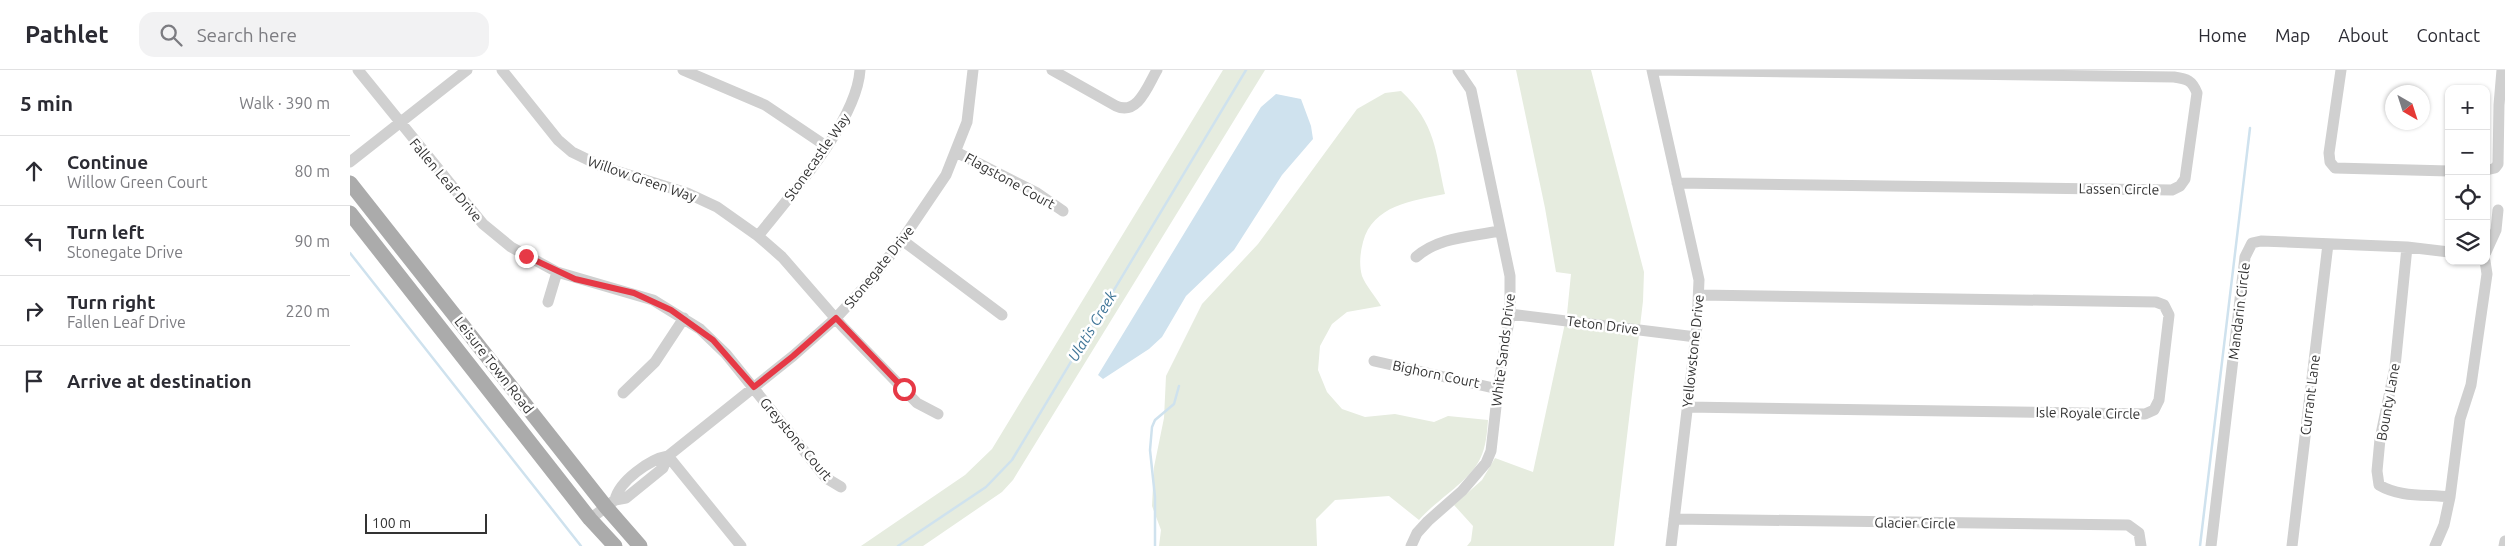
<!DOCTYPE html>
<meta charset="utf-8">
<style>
:root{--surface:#fff;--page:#f2f2f3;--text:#2b2b33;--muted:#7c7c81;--line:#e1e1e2}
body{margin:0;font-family:Ubuntu,sans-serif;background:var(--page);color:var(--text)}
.controls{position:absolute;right:15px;top:15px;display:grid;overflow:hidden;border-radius:10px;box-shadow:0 1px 4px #0004}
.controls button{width:45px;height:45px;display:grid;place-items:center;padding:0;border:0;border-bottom:1px solid var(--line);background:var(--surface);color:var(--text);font:25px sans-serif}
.compass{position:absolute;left:2035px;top:15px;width:45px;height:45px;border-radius:50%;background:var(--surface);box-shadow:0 1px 4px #0004;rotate:141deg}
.scale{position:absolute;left:15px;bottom:12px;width:122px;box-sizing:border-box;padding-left:5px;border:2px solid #333;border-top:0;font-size:14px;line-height:18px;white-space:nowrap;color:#333;-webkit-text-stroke:4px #fff;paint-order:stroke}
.stop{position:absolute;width:15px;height:15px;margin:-11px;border:4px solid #e63946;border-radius:50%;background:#fff}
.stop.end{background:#e63946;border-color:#fff;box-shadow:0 1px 5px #0008}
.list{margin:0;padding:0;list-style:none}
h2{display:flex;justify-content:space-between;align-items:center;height:65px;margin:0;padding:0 20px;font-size:21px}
h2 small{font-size:16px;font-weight:400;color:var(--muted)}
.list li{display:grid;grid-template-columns:32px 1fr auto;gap:15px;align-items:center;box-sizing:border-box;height:70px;padding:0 20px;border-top:1px solid var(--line)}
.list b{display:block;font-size:19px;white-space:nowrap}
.list p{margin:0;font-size:16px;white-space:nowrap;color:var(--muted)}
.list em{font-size:16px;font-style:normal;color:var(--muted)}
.icon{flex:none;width:28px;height:28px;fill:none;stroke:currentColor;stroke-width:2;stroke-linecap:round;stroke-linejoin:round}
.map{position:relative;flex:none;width:2155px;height:476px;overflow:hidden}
header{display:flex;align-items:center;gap:30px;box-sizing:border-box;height:70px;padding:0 25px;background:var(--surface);border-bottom:1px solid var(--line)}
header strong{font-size:24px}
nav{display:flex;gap:28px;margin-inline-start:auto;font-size:18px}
.search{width:350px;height:45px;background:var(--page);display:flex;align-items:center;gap:12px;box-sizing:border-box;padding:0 18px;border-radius:15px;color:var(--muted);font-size:19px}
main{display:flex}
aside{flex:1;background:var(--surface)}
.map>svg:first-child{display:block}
.green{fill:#e6ecdf}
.water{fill:#cfe2ee}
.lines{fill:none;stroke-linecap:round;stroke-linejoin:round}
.stream{stroke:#cfe2ee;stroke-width:2.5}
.minor{stroke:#d0d0d0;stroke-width:11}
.major{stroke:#ababab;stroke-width:15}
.route{stroke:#e63946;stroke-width:6}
.labels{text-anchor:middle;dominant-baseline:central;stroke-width:5;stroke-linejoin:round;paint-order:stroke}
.street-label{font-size:14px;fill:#333;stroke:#fff}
.water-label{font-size:15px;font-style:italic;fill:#3f7597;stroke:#fff}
</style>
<header>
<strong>Pathlet</strong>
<div class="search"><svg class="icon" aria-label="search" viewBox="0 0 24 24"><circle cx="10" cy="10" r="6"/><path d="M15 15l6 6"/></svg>Search here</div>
<nav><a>Home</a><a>Map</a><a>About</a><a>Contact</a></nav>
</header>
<main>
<aside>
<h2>5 min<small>Walk · 390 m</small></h2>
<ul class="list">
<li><svg class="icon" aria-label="ahead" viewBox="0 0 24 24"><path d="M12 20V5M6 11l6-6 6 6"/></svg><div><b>Continue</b><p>Willow Green Court</p></div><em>80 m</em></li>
<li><svg class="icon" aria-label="left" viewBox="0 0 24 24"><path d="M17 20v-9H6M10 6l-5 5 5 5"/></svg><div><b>Turn left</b><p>Stonegate Drive</p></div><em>90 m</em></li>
<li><svg class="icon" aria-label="right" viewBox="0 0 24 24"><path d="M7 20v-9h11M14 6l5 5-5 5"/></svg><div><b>Turn right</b><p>Fallen Leaf Drive</p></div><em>220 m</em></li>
<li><svg class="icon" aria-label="arrive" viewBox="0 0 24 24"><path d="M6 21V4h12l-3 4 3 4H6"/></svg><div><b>Arrive at destination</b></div></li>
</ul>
</aside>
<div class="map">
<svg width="2155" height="476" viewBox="0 0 2155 476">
<rect width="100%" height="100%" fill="#fff"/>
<path class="green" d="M 873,0 L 915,0 L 663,410 L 652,422 L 573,476 L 511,476 L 615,405 L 642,379 Z
M 1166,0 L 1241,0 L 1294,202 L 1293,231 L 1264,476 L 1117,476 L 1121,471 L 1123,456 L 1104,435 L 1132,410 L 1145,388 L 1183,402 L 1217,244 L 1221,204 L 1206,202 L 1195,138 Z
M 1051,21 C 1086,54 1085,80 1095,124 C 1062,131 1023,135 1013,172 C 1010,183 1009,195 1012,206 C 1016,216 1026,227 1031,236 L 997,242 L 982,254 L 970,276 L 968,300 L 977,322 L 992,339 L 1015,347 L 1045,344 L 1084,352 L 1098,346 L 1138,350 C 1137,363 1136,377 1130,389 C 1119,412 1086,430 1069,450 L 1039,426 L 985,430 L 966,449 L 967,476 L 809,476 L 811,460 L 802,436 L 804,397 L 814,348 L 816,306 L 852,234 L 908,174 L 1007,39 L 1035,23 Z"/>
<path class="water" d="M 926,24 L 951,29 L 961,56 L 963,69 L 932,105 L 884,180 L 836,226 L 812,267 L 799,279 L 753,309 L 748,305 L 911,37 Z"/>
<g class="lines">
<path class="stream" d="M 0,183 L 231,476
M 548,476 L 636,417 L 662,390 L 896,0
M 805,476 L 805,427 L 800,380 L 802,357 L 805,350 L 824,334 L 829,316
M 1850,476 L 1900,58"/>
<path class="minor" d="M 8,0 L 133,154 L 161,177 L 207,202 L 303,230 L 350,259 L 376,284 L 476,408 L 491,417
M 152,0 L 208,70 L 222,82 L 253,97 L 337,123 L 367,137 L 408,166 L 432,187 L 493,257 L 567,333 L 588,344
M 333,0 L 415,35 L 476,76
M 702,0 L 766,36 C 788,46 798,15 807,0
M 1302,0 L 1824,7 C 1837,9 1842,10 1847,23 L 1835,109 L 1830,116 L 1822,120 L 1327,113
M 1302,0 L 1349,210 L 1347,256 L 1321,476
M 1991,0 L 1979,83 L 1980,92 L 1985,98 L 2099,101
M 606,82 L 687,123 L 713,141
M 0,92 L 117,0
M 2136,100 L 2145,98 L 2148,94 L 2149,35 L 2152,0
M 408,166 C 440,126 507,51 510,0
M 552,170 L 652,245
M 2057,177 L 2045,297 L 2030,369 L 2027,401 L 2029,415 C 2051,428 2076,424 2100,427
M 2136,182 L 2146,160 L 2148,140
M 1066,187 C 1089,167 1120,167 1149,161
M 198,232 L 207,202
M 1160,244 L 1346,267
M 1024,291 L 1148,319
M 273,323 L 305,292 L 334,248
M 1337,337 L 1795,344 L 1804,340 L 1809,330 L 1819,245 L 1814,235 L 1806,232 L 1349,225
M 318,386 L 391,476
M 265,430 C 269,411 300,389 318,386
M 240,449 L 265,430 L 276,428 L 313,398 L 318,386 L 443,286 L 486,248 L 520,211 L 552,170 L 596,105 L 617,52 L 623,0
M 1324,449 L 1778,455 L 1789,463 L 1791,476
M 1061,476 L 1067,463 L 1078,451 L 1112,421 L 1136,393 L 1141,381 L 1148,319 L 1160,244 L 1160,206 L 1121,20 L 1108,1
M 1861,476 L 1895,187 L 1902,173 L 1911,171 L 2057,177 L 2099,182
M 1942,476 L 1978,174
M 2085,476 L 2094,455 L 2100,427 L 2110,349 L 2121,315 L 2137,204 L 2135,191
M 2154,476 L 2155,471"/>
<path class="major" d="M 0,113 L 256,437 L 290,476
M 0,143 L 240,449 L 265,476"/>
</g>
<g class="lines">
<path class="route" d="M 176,186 L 225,209 L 284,223 L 321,240 L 363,270 L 404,317 L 443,286 L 486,248 L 554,319"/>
</g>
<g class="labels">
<g class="street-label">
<text transform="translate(467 87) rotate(-55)">Stonecastle Way</text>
<text transform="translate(292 109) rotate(19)">Willow Green Way</text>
<text transform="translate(96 110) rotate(50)">Fallen Leaf Drive</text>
<text transform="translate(660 111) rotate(29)">Flagstone Court</text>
<text transform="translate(1769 119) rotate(1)">Lassen Circle</text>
<text transform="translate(529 197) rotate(-51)">Stonegate Drive</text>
<text transform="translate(1889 241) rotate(-83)">Mandarin Circle</text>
<text transform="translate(1253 255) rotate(7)">Teton Drive</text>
<text transform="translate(1153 280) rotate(-83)">White Sands Drive</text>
<text transform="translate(1343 281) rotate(-84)">Yellowstone Drive</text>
<text transform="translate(144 295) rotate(52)">Leisure Town Road</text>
<text transform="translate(1086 304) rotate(12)">Bighorn Court</text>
<text transform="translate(1960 325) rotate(-83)">Currant Lane</text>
<text transform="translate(2038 332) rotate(-80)">Bounty Lane</text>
<text transform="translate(1738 343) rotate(1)">Isle Royale Circle</text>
<text transform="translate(446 369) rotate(50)">Greystone Court</text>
<text transform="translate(1565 453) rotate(1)">Glacier Circle</text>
</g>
<g class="water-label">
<text transform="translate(742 256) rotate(-59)">Ulatis Creek</text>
</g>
</g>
</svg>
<div class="controls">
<button>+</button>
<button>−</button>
<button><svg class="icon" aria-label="locate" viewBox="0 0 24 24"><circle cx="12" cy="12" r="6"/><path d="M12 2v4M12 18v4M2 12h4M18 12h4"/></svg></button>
<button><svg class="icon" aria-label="layers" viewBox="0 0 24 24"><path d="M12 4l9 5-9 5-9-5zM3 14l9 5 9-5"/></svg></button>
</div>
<svg class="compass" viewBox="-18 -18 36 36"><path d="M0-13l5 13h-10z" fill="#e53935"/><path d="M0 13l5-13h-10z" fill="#7c7c81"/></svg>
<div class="scale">100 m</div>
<div class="stop" style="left:554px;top:319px"></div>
<div class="stop end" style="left:176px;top:186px"></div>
</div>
</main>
